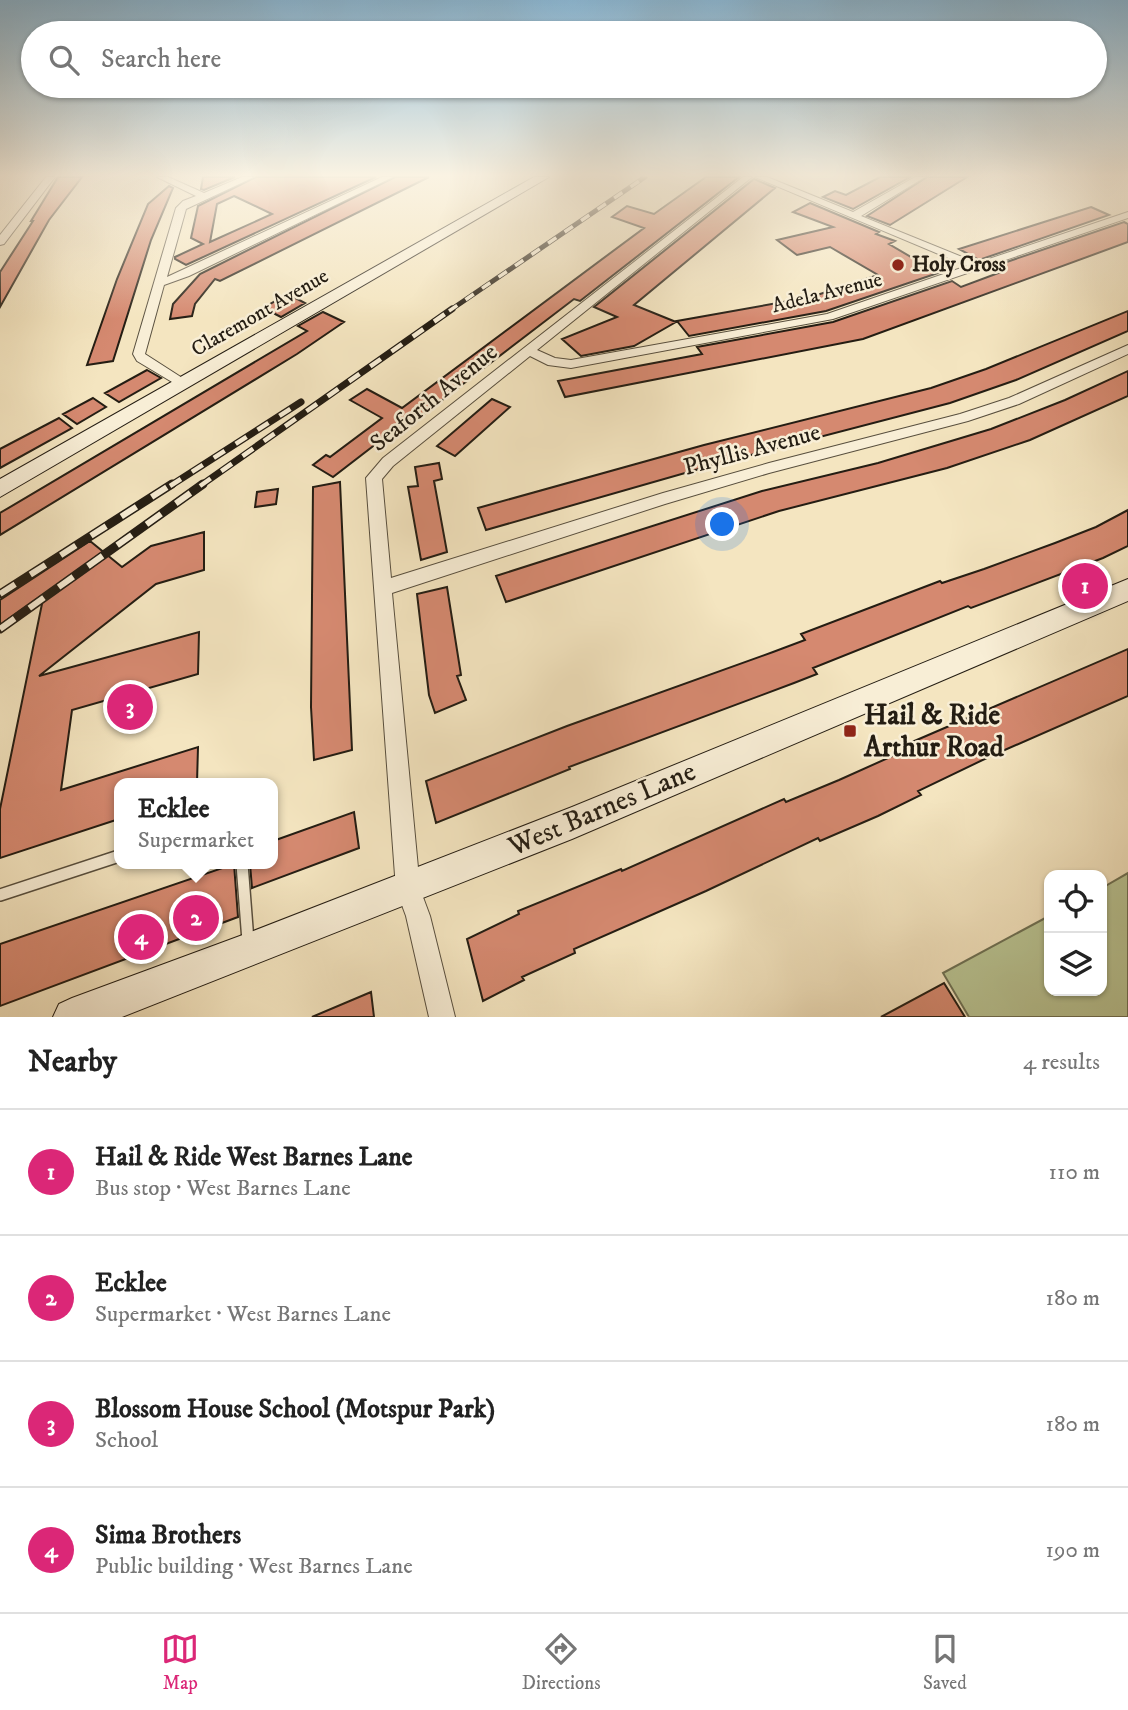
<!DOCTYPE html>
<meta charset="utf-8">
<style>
:root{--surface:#fff;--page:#f6f6f6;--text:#222;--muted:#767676;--line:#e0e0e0;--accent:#db2777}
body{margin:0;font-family:"IM FELL DW Pica",serif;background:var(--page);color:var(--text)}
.controls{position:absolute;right:21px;bottom:21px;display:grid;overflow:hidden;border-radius:14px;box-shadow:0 2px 5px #0004}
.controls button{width:63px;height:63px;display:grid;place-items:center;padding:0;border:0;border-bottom:2px solid var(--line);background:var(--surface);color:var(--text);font:35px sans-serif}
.you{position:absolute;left:723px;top:525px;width:24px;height:24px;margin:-18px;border:5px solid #fff;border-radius:50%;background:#1a73e8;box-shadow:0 0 0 10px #1a73e833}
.badge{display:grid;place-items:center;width:46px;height:46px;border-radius:50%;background:var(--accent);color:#fff;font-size:23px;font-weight:700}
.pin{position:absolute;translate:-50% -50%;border:4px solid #fff;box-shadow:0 2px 7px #0006}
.popup{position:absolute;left:114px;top:778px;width:164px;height:91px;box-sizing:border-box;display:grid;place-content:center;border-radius:14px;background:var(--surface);filter:drop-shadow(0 2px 5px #0005);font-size:23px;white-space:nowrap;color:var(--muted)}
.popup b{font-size:26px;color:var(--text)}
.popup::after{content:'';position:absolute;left:50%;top:100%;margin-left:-14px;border:14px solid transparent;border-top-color:var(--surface)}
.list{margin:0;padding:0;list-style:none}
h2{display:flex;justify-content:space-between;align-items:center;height:91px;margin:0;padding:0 28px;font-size:30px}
h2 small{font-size:23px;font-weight:400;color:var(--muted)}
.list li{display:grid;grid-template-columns:46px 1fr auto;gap:21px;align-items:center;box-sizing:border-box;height:126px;padding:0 28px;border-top:2px solid var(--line)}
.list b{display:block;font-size:26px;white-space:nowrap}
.list p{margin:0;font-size:23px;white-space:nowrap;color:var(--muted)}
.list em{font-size:23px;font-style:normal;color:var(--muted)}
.icon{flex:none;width:38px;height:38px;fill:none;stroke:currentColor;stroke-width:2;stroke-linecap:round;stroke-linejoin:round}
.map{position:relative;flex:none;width:1128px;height:1017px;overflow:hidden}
.search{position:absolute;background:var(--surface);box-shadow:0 2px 5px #0004;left:21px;right:21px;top:21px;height:77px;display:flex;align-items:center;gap:18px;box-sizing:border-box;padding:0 24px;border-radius:38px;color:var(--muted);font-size:26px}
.sheet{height:595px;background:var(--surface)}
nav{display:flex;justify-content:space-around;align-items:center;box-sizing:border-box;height:98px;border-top:2px solid var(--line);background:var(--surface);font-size:19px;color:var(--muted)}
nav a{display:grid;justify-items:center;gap:4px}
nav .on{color:var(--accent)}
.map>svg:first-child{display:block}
.green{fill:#b9c594;stroke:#6e7154;stroke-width:2}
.building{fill:#d58970;stroke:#241d13;stroke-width:2;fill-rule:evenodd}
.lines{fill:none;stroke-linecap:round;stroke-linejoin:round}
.lane-casing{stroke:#584f3e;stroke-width:14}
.street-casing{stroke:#584f3e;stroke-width:2}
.secondary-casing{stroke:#241d13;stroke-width:2}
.lane{stroke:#f8eed6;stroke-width:11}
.street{fill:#f8eed6;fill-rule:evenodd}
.secondary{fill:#f8eed6;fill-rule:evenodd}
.rail-far2-casing{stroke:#241d13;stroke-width:5}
.rail-far1-casing{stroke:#241d13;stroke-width:7}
.rail-casing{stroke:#241d13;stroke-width:9}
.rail-far2{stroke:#f8eed6;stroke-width:3.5;stroke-dasharray:10;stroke-linecap:butt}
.rail-far1{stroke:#f8eed6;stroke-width:4.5;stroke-dasharray:13;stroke-linecap:butt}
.rail{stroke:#f8eed6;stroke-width:6;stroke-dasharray:18;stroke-linecap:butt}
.poi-dot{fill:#8f2418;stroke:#f8eed6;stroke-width:2.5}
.labels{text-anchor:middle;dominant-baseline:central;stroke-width:5;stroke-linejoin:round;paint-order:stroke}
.far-poi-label{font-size:21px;font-weight:bold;fill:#241d13;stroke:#f8eed6;text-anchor:start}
.far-street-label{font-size:21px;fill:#241d13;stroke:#f8eed6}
.street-label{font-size:24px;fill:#241d13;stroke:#f8eed6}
.near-poi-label{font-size:28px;font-weight:bold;fill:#241d13;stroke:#f8eed6;text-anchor:start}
.near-street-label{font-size:28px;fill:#241d13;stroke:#f8eed6}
</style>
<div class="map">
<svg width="1128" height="1017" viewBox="0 0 1128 1017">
<rect width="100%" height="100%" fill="#f4e5c0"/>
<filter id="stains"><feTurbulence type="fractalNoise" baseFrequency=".00286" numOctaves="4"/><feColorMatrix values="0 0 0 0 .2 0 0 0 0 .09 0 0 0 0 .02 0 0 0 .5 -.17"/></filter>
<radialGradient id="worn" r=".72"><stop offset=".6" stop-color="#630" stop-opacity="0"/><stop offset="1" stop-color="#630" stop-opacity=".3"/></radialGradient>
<path class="green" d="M 1128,873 L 1128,1017 L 969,1017 L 943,973 L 1049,916 L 1049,991 L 1102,991 L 1102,888 Z"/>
<path class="building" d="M 58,177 L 82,177 L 49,220 L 0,307 L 0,272 L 33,221 L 31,221 Z
M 203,177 L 235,177 L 204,190 L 201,189 Z
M 256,177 L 376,177 L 186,265 L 175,259 L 175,257 L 203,244 L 191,238 L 198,206 ZM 234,196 L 272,214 L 210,242 L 217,204 Z
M 395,177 L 429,177 L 220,281 L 215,279 L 195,304 L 192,316 L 170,319 L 173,304 L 200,274 Z
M 706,177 L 739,177 L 580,301 L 574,299 L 403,430 L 398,427 L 333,477 L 313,465 L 326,455 L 330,457 L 382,418 L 350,400 L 367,389 L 402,408 L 644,228 L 612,217 L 627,206 L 654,214 Z
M 880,177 L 910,177 L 853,209 L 823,197 L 835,191 L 846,195 Z
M 927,177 L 967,177 L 890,225 L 867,216 Z
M 754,179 L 775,188 L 634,305 L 676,322 L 634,346 L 581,356 L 562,339 L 617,317 L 594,307 Z
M 169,186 L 173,188 L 151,240 L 113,361 L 87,365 L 117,279 L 148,204 Z
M 810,203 L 879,232 L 876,234 L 895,241 L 889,244 L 938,273 L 826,311 L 689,336 L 677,321 L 811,297 L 878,275 L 830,247 L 797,255 L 777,240 L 833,227 L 793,212 Z
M 1091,207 L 1109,215 L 979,260 L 959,249 Z
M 1124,222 L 1128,224 L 1128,242 L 863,339 L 565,397 L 558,381 L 702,354 L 697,347 L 833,322 L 952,281 L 961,287 L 1001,272 L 992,267 Z
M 288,294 L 305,303 L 281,317 L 263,308 Z
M 1128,311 L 1128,331 L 1016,380 L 950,403 L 720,463 L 486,530 L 478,508 L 704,445 L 931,388 L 986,369 Z
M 323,312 L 344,322 L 297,354 L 0,535 L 0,513 L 307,331 L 298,326 Z
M 147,370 L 161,378 L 119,402 L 105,393 Z
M 1128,371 L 1128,396 L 1030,440 L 947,468 L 779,511 L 506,602 L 496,576 L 762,491 L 878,463 L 991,429 L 1065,400 Z
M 93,398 L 106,407 L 77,424 L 63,414 Z
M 492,399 L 510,407 L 455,456 L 437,446 Z
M 59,418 L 72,428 L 0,468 L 0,449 Z
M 439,463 L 442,479 L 434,481 L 447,552 L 421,560 L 408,487 L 418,486 L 415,467 Z
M 340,482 L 352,750 L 314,760 L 311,707 L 313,487 Z
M 278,489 L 276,504 L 255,507 L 257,492 Z
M 1128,510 L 1128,546 L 1103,558 L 971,608 L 968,606 L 813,668 L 817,674 L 794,683 L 569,767 L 570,769 L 436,823 L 426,781 L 567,726 L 773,652 L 805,640 L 801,634 L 940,581 L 942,583 L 984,569 L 1055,543 L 1096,527 Z
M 204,532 L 204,570 L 156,584 L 39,676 L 199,632 L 198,674 L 72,710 L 61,790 L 198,747 L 197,783 L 119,783 L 119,819 L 0,858 L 0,809 L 44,594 L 0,625 L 0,600 L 90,541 L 122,567 L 151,546 Z
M 447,587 L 461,675 L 457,676 L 466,700 L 435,713 L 429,695 L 417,594 Z
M 1128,649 L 1128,696 L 991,756 L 918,791 L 921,795 L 878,816 L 820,841 L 818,838 L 706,891 L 574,949 L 575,953 L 522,977 L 524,980 L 483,1001 L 467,939 L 519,914 L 518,911 L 621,869 L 622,871 L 784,799 L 786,802 L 839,780 L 908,749 L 905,745 L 926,736 Z
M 354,812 L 359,848 L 252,888 L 250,864 L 273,864 L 273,841 Z
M 234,864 L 238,917 L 0,1006 L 0,944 Z
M 944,983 L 965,1017 L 881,1017 Z
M 371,992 L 374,1017 L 312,1017 Z"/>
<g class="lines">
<defs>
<path id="lane" d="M 242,864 L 248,941
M 0,895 L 119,856"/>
<path id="street" d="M 46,177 L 55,177 L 4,244 L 0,245 L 0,235 Z
M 157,177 L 168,177 L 204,193 L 242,177 L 254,177 L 186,209 L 167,277 L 382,177 L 393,177 L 189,276 L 164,285 L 145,354 L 187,381 L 187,387 L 182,388 L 137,361 L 133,354 L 176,208 L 183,201 L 196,196 Z
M 743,177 L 752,177 L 537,350 L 555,358 L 571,360 L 827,314 L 967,266 L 755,177 L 767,177 L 853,212 L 915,177 L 925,177 L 861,216 L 977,263 L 1128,212 L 1128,218 L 833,319 L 571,368 L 548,365 L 530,356 L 393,466 L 382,479 L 391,578 L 663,493 L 769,463 L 960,414 L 1009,398 L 1128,345 L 1128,354 L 1019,404 L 968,421 L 769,473 L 665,504 L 392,593 L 420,889 L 430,916 L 455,1017 L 429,1017 L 406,916 L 396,889 L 366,478 L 383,458 Z"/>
<path id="secondary" d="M 534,177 L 549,177 L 0,497 L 0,479 Z
M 1128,579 L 1128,601 L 572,839 L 122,1017 L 53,1017 L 59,1004 L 72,998 L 248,933 L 572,807 Z"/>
</defs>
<use href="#lane" class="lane-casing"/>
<use href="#street" class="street-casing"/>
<use href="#secondary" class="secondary-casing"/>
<use href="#lane" class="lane"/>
<use href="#street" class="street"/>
<use href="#secondary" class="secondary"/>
<defs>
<path id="rail-far2" d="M 449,311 L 645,177"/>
<path id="rail-far1" d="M 170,486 L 301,402
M 200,486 L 452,309"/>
<path id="rail" d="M 0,594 L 172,484
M 0,629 L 203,484"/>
</defs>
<use href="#rail-far2" class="rail-far2-casing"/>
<use href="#rail-far1" class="rail-far1-casing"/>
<use href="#rail" class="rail-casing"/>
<use href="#rail-far2" class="rail-far2"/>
<use href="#rail-far1" class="rail-far1"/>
<use href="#rail" class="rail"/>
</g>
<linearGradient id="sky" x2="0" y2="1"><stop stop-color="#8ab8d6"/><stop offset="0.55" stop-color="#faf3e3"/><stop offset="1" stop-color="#faf3e3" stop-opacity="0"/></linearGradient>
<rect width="1128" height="319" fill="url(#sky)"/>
<g class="poi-dot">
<circle cx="898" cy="265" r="7"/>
<rect x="843" y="724" width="14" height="14" rx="3.5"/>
</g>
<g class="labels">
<g class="far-poi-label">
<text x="912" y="265">Holy Cross</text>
</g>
<g class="far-street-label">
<text transform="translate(827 293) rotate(-14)">Adela Avenue</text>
<text transform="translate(260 313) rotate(-30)">Claremont Avenue</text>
</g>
<g class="street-label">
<text transform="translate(434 398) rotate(-39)">Seaforth Avenue</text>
<text transform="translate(752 450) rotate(-15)">Phyllis Avenue</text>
</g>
<g class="near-poi-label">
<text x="864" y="715">Hail &amp; Ride<tspan x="864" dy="32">Arthur Road</tspan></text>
</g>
<g class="near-street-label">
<text transform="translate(602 809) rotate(-23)">West Barnes Lane</text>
</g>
</g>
<rect width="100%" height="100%" filter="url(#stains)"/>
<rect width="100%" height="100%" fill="url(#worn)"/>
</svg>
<div class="controls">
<button><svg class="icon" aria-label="locate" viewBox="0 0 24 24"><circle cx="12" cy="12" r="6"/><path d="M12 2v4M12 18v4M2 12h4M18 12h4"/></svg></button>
<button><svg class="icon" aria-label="layers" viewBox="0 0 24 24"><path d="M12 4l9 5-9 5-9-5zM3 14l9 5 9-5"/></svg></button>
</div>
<div class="you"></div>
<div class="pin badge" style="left:1085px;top:586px">1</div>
<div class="pin badge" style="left:196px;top:918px">2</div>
<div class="popup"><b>Ecklee</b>Supermarket</div>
<div class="pin badge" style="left:130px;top:707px">3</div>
<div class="pin badge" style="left:141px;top:937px">4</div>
<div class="search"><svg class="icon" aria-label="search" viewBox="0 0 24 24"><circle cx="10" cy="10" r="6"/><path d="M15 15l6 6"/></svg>Search here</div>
</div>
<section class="sheet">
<h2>Nearby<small>4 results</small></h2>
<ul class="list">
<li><span class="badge">1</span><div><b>Hail &amp; Ride West Barnes Lane</b><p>Bus stop · West Barnes Lane</p></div><em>110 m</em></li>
<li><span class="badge">2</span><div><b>Ecklee</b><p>Supermarket · West Barnes Lane</p></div><em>180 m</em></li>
<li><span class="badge">3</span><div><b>Blossom House School (Motspur Park)</b><p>School</p></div><em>180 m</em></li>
<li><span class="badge">4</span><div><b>Sima Brothers</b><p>Public building · West Barnes Lane</p></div><em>190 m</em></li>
</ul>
</section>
<nav>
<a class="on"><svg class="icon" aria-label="map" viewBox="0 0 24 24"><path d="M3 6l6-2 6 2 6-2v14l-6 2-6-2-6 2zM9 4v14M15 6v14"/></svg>Map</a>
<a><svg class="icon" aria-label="directions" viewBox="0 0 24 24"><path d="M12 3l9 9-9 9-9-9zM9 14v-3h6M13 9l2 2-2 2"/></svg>Directions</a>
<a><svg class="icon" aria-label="saved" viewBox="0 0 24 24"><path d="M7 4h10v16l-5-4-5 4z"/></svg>Saved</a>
</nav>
